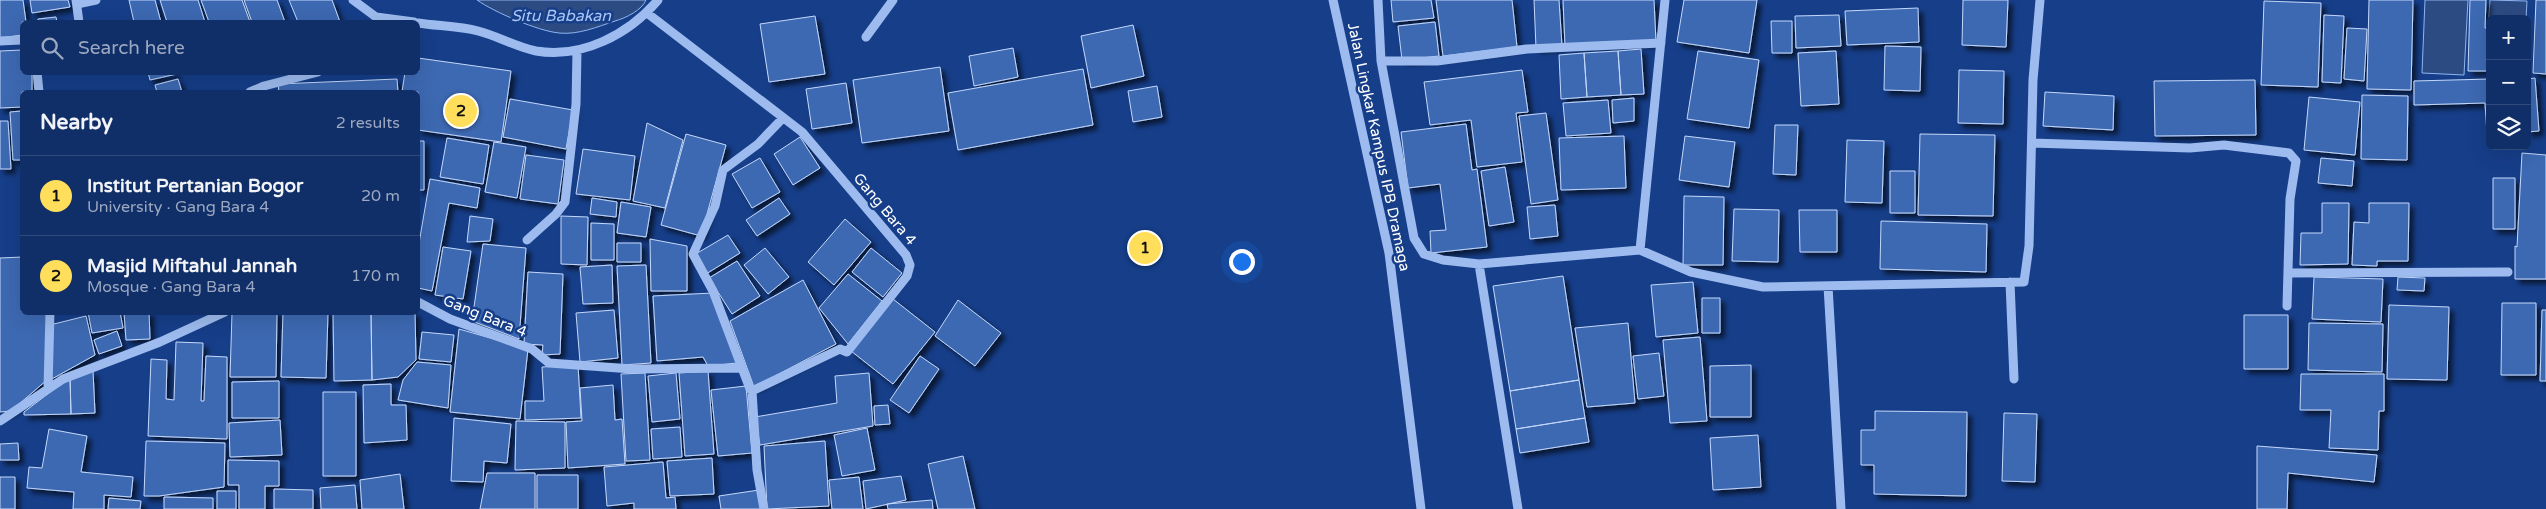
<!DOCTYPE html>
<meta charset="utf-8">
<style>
:root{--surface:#102e67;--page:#19366d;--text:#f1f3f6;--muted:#9ca8c0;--line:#304a7b;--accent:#ffde5b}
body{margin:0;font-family:"Varela Round",sans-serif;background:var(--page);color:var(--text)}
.controls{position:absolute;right:15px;top:15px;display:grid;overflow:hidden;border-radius:8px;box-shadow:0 5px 20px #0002}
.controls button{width:45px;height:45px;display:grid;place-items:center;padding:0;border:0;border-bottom:1px solid var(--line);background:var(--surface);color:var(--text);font:25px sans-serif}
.you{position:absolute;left:1241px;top:261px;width:18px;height:18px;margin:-12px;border:4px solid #fff;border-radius:50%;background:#1a73e8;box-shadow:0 0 0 8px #1a73e833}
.badge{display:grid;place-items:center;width:32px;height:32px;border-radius:50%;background:var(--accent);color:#111;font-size:16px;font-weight:700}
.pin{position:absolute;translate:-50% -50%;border:2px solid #fff;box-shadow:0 1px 5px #0006}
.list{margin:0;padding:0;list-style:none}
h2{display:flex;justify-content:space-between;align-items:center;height:65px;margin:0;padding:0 20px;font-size:21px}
h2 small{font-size:16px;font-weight:400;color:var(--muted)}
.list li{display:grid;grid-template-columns:32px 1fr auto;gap:15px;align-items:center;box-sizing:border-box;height:80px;padding:0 20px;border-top:1px solid var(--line)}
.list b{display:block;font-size:19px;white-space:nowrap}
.list p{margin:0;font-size:16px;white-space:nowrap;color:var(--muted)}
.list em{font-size:16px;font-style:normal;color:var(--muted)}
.icon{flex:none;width:28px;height:28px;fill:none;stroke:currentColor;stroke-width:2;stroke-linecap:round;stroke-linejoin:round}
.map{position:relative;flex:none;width:2546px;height:509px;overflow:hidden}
.search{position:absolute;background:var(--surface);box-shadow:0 5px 20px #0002;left:20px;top:20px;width:400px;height:55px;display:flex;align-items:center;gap:12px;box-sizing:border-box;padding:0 18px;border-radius:8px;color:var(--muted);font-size:19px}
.panel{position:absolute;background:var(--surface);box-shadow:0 5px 20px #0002;left:20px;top:90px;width:400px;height:225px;border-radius:8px}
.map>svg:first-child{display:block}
.water{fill:#2d4b83;stroke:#8fb5f1}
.building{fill:#3e69b2;stroke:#c3d8fb;filter:url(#shadow)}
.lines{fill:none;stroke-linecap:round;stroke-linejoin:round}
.minor{stroke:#9dbbee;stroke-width:9}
.labels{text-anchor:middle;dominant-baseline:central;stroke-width:5;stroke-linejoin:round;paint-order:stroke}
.street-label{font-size:15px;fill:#fff;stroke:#163e89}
.water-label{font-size:16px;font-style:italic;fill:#a9c6f6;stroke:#163e89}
</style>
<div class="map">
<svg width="2546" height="509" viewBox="0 0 2546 509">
<defs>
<filter id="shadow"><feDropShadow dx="4.5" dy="4.5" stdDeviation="2.5" flood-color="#0009"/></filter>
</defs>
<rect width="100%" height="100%" fill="#163e89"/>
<path class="water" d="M 477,0 L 646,0 C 642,10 626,18 615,21 C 597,27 578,35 559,33 C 538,31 494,12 477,0 Z
M 2425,0 L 2468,0 L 2464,75 L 2422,73 Z
M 2490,0 L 2527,1 L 2526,19 L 2490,19 L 2488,26 Z"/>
<path class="building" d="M 0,0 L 23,0 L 26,22 L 22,22 L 22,35 L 0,38 Z
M 30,0 L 68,0 L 70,7 L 32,13 Z
M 129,0 L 155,0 L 161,22 L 134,22 Z
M 160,0 L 198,0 L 205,22 L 167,22 Z
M 201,0 L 242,0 L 250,22 L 209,22 Z
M 244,0 L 277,0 L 285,22 L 252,22 Z
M 289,0 L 332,0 L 340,22 L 298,22 Z
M 1391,0 L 1431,0 L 1434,18 L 1393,22 Z
M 1436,0 L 1512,0 L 1517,47 L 1443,56 Z
M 1534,0 L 1559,0 L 1562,46 L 1536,48 Z
M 1563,0 L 1654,0 L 1656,42 L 1565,46 Z
M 1684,0 L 1757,0 L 1749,53 L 1677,42 Z
M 1963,0 L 2008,0 L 2006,47 L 1962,45 Z
M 2369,0 L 2413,0 L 2411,90 L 2367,89 Z
M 2470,0 L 2486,0 L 2485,28 L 2490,28 L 2490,71 L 2468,71 Z
M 2536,0 L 2546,0 L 2546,74 L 2533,73 Z
M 2264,1 L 2321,3 L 2318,87 L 2261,85 Z
M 1918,8 L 1919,42 L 1847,45 L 1845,11 Z
M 1839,15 L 1841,46 L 1796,48 L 1795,16 Z
M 2324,15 L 2344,16 L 2341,83 L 2322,82 Z
M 815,16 L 825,74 L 769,82 L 760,24 Z
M 56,17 L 57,22 L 38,22 L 38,19 Z
M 1771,21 L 1792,21 L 1792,53 L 1772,53 Z
M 1435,22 L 1439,56 L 1402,60 L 1398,26 Z
M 1133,25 L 1144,76 L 1091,88 L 1081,36 Z
M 2347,28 L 2367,29 L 2364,81 L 2344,79 Z
M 1885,46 L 1921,47 L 1920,91 L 1884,90 Z
M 1013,48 L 1018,77 L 974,86 L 969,56 Z
M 1641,49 L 1644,94 L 1621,95 L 1618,51 Z
M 22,50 L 22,72 L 32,72 L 32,92 L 22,92 L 22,107 L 0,108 L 0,51 Z
M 1618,51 L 1621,95 L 1587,97 L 1584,53 Z
M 1698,51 L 1759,60 L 1749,128 L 1687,119 Z
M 1836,51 L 1839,104 L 1801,106 L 1798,53 Z
M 1584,53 L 1587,97 L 1561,99 L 1559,55 Z
M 418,58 L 511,71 L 501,142 L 418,130 L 418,92 L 402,92 L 405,72 L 418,72 Z
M 940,67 L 949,131 L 862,143 L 853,80 Z
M 1083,69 L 1093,125 L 958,150 L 948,93 Z
M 1522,70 L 1528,112 L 1516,113 L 1522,162 L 1477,167 L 1471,120 L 1430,125 L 1424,82 Z
M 1959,70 L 2004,71 L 2003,124 L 1958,123 Z
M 148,72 L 176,72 L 177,74 L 150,80 Z
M 2535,78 L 2539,131 L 2527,132 L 2527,79 Z
M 178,79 L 182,92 L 157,92 L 155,85 Z
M 397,79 L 398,92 L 279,92 L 278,84 Z
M 2490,79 L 2490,134 L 2487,134 L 2485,103 L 2414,105 L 2414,81 Z
M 2255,80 L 2256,135 L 2155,136 L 2154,81 Z
M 846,83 L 852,123 L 812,129 L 806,89 Z
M 1157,86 L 1162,117 L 1133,122 L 1128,91 Z
M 2045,92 L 2114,96 L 2113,130 L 2043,126 Z
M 2362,95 L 2408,96 L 2407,160 L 2361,159 Z
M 2309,97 L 2360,102 L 2355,155 L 2304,150 Z
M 1634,98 L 1634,121 L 1613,123 L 1612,100 Z
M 510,99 L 573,110 L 566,149 L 503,137 Z
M 1608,100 L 1611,133 L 1566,136 L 1563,103 Z
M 22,111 L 22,160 L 13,160 L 10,112 Z
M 1546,113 L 1558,200 L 1531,204 L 1519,116 Z
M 0,121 L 8,121 L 11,169 L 0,169 Z
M 647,123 L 683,140 L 665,208 L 633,201 Z
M 1466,124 L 1472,170 L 1477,169 L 1487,247 L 1431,253 L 1430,231 L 1446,230 L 1440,184 L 1408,188 L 1401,132 Z
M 1775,125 L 1798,125 L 1796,175 L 1773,174 Z
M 686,134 L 726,145 L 701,236 L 661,225 Z
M 1920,134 L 1995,135 L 1993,216 L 1918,215 Z
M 1624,136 L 1626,188 L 1561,190 L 1559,138 Z
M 1685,136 L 1735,142 L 1729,187 L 1679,180 Z
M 800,137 L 820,168 L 793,185 L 774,154 Z
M 447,138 L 489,145 L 483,184 L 440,177 Z
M 1847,140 L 1884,141 L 1882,203 L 1845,202 Z
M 418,141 L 424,141 L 424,190 L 418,190 Z
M 494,142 L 526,147 L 517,198 L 485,192 Z
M 583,149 L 635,156 L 630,200 L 576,194 Z
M 2522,153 L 2546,155 L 2546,279 L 2515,279 L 2515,246 L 2517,247 Z
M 526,155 L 564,160 L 558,204 L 520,199 Z
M 760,158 L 780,192 L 752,208 L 732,174 Z
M 2321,158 L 2354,161 L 2352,186 L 2318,183 Z
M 1505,167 L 1514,222 L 1489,226 L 1481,171 Z
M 1890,171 L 1915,171 L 1915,213 L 1890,213 Z
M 2493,178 L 2515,178 L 2515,229 L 2493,229 Z
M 430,179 L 480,188 L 477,208 L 449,203 L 432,291 L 418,288 L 418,249 Z
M 1684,196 L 1724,197 L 1723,265 L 1683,265 Z
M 592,198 L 617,202 L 616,217 L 590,214 Z
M 779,198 L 790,214 L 757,236 L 746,220 Z
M 621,202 L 651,207 L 646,237 L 617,233 Z
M 2322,203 L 2349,203 L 2348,264 L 2300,265 L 2301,233 L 2322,233 Z
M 2369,203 L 2409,203 L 2408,261 L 2377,261 L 2377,266 L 2352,265 L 2354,222 L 2369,223 Z
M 1555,205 L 1558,236 L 1530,239 L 1527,207 Z
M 1734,209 L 1779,210 L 1778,262 L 1732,261 Z
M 1799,210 L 1837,210 L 1837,252 L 1800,252 Z
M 470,216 L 493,219 L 490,241 L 467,242 Z
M 561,216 L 588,217 L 587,265 L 561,264 Z
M 845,219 L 871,242 L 834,285 L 808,262 Z
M 1881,221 L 1987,224 L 1986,272 L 1880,269 Z
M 591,223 L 614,224 L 614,260 L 591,260 Z
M 728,235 L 740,253 L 706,274 L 694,255 Z
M 650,239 L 687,246 L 687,291 L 651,291 Z
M 617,243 L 641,243 L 641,262 L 617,262 Z
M 483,244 L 526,248 L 519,339 L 472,321 Z
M 443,247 L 471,251 L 463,299 L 435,295 Z
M 765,248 L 789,277 L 768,294 L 744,265 Z
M 871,248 L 902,273 L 883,297 L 852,272 Z
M 22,257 L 22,312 L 47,312 L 48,379 L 11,411 L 0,412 L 0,258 Z
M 737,261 L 760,296 L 732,314 L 709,278 Z
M 612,265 L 613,303 L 583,304 L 580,267 Z
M 646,265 L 651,363 L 622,365 L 617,266 Z
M 528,272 L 563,274 L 560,354 L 542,355 L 543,345 L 524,344 Z
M 848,274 L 882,301 L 848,344 L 819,308 Z
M 1563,276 L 1579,380 L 1510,391 L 1493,286 Z
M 2314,277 L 2383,279 L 2381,322 L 2312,319 Z
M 2398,277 L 2425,278 L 2424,291 L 2397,290 Z
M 803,280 L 836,344 L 754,387 L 730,321 Z
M 1693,282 L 1698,333 L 1656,337 L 1651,285 Z
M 713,293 L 737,363 L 708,366 L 703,357 L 657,361 L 653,296 Z
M 1702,298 L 1720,298 L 1720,333 L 1702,333 Z
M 893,299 L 935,332 L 893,384 L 851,351 Z
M 958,300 L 1001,333 L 975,366 L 935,336 Z
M 2502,303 L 2536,303 L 2536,375 L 2501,375 Z
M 2389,305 L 2449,307 L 2447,380 L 2387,379 Z
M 614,310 L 618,358 L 580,362 L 576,313 Z
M 2542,310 L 2546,310 L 2546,381 L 2540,381 Z
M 88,312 L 120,312 L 123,328 L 92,333 Z
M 124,312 L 149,312 L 150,339 L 126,340 Z
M 277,312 L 276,377 L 230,377 L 232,313 Z
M 283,312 L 328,312 L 326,378 L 281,377 Z
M 333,312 L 371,312 L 372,380 L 334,381 Z
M 371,312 L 415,312 L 416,360 L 398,377 L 372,380 Z
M 2244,315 L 2288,315 L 2288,369 L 2244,369 Z
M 86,316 L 95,355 L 50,380 L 50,325 Z
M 1628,323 L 1635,403 L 1587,407 L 1575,328 Z
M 2309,323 L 2383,324 L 2382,372 L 2308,370 Z
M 459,329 L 528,349 L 520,419 L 450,412 Z
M 117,331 L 122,346 L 99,354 L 94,340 Z
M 422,332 L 454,335 L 451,362 L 419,359 Z
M 1700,337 L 1707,421 L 1670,423 L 1663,340 Z
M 176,342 L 203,343 L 201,401 L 204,401 L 206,356 L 227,357 L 227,439 L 148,436 L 151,359 L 167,360 L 166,399 L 174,400 Z
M 1659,353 L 1664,396 L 1638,399 L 1633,356 Z
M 920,356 L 939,369 L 909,413 L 890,400 Z
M 417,362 L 451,365 L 448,408 L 398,400 L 403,380 Z
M 578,365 L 581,418 L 525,420 L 525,401 L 544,401 L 542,367 Z
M 1751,365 L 1751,417 L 1710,417 L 1710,366 Z
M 93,371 L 95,413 L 71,414 L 70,377 Z
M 708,371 L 714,454 L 685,456 L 679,373 Z
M 645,373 L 650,460 L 626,461 L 621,374 Z
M 676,373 L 680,419 L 652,422 L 648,376 Z
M 869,373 L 873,426 L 760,445 L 755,417 L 837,403 L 835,376 Z
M 2301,374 L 2384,374 L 2384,411 L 2379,411 L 2378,450 L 2329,448 L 2331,410 L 2300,410 Z
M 70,377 L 71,414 L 24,415 L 24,412 Z
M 1579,380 L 1585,418 L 1516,429 L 1510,391 Z
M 279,381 L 279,418 L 232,418 L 232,382 Z
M 391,384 L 391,405 L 406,405 L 407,440 L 364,443 L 363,385 Z
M 613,385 L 615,420 L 622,419 L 625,464 L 568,468 L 566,422 L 582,421 L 580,388 Z
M 746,386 L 752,453 L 718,456 L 711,390 Z
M 323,392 L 356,392 L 356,476 L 323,476 Z
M 888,405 L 890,424 L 875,425 L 874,406 Z
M 1875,411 L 1967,412 L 1966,496 L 1874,494 L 1874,465 L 1861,465 L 1861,430 L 1875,430 Z
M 2004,413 L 2037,414 L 2035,482 L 2002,481 Z
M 454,418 L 511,424 L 507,463 L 484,461 L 483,482 L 451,481 Z
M 1585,418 L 1589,442 L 1520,453 L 1516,429 Z
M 280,420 L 282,455 L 230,457 L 229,423 Z
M 516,421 L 565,422 L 565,468 L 515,470 Z
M 680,427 L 682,457 L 653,459 L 651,429 Z
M 867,428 L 875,470 L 842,476 L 834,435 Z
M 49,429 L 87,436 L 81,472 L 133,477 L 131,497 L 104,495 L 104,509 L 73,509 L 74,492 L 27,488 L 29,467 L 42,468 Z
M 1758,435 L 1761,487 L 1713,490 L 1710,438 Z
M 146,441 L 225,443 L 224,487 L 159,496 L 144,496 Z
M 825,441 L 829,506 L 767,509 L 764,446 Z
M 18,443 L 19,460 L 0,460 L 0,444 Z
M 2257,446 L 2377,455 L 2374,482 L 2288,473 L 2287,509 L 2257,509 Z
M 963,456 L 975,509 L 938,509 L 928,464 Z
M 712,458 L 714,494 L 670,496 L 667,461 Z
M 228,460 L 279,461 L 279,486 L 265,486 L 265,509 L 239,509 L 239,485 L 228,485 Z
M 663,462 L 666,498 L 675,497 L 676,509 L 634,509 L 634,503 L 607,506 L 604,467 Z
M 487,473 L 535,473 L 535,509 L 480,509 Z
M 400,474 L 404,509 L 362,509 L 360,480 Z
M 537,475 L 578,475 L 578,509 L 537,509 Z
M 901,476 L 906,500 L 866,509 L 863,481 Z
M 0,477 L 15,477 L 15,509 L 0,509 Z
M 859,477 L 863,509 L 832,509 L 829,480 Z
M 355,485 L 357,509 L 321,509 L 320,488 Z
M 274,489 L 313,490 L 313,509 L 274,509 Z
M 759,490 L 762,509 L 721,509 L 719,496 Z
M 217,491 L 236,491 L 236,509 L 217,509 Z
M 164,497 L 213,498 L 213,509 L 164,509 Z
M 109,498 L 141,501 L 140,509 L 108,509 Z
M 932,500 L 933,509 L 888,509 L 887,504 Z"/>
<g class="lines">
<path class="minor" d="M 76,0 L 79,22
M 353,0 L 376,17 L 414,22
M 1333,0 L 1389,253 L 1421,509
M 1378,0 L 1381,61 L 1414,238 L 1424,254 L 1443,260 L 1479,264 L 1640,250 L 1691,272 L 1763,287 L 2024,282 L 2029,246 L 2033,80 L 2040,0
M 77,4 L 96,0
M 418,23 C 437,26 459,26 478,31 C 498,36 516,47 536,51 C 582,59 629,34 658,0
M 866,37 L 893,0
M 0,41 L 22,40
M 1381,61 L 1437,61 L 1527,49 L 1661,43
M 37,72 L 39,92
M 250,92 L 264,86 L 318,72
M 2032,143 L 2190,148 L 2224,145 L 2289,153 L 2296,161 L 2290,199 L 2287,306
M 527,240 L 556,214 L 565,202 L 576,104 L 577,51
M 1640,250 L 1665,0
M 1479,264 L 1518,509
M 2288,273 L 2508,272
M 2010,282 L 2014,379
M 1828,286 L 1841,509
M 418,302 L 450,319 L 532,349 L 549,363 L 632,369 L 742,368 L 750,389 L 752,391 L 840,349 L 847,352 L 907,276 L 910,265 L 906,255 L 802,132 L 647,13
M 742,368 L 713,291 L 693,254 L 715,206 L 723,170 L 758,144 L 783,118
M 48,388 L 50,312
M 752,391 L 757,470 L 764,509
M 0,421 L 63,379 L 160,342 L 225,312"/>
</g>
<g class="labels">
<g class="street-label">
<text transform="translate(1379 147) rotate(78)">Jalan Lingkar Kampus IPB Dramaga</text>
<text transform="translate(885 209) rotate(50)">Gang Bara 4</text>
<text transform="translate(485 316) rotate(22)">Gang Bara 4</text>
</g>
<g class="water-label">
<text x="561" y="16">Situ Babakan</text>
</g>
</g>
</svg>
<div class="controls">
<button>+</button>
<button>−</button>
<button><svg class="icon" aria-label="layers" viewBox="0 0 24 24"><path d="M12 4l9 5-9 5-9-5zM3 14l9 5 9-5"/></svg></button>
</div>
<div class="you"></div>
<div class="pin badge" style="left:1145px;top:248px">1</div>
<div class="pin badge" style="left:461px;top:111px">2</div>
<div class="search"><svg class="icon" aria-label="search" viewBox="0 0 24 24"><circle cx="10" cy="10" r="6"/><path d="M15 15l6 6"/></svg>Search here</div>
<section class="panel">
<h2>Nearby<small>2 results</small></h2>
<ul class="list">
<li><span class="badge">1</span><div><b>Institut Pertanian Bogor</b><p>University · Gang Bara 4</p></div><em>20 m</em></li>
<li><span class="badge">2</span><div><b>Masjid Miftahul Jannah</b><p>Mosque · Gang Bara 4</p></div><em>170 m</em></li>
</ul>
</section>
</div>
